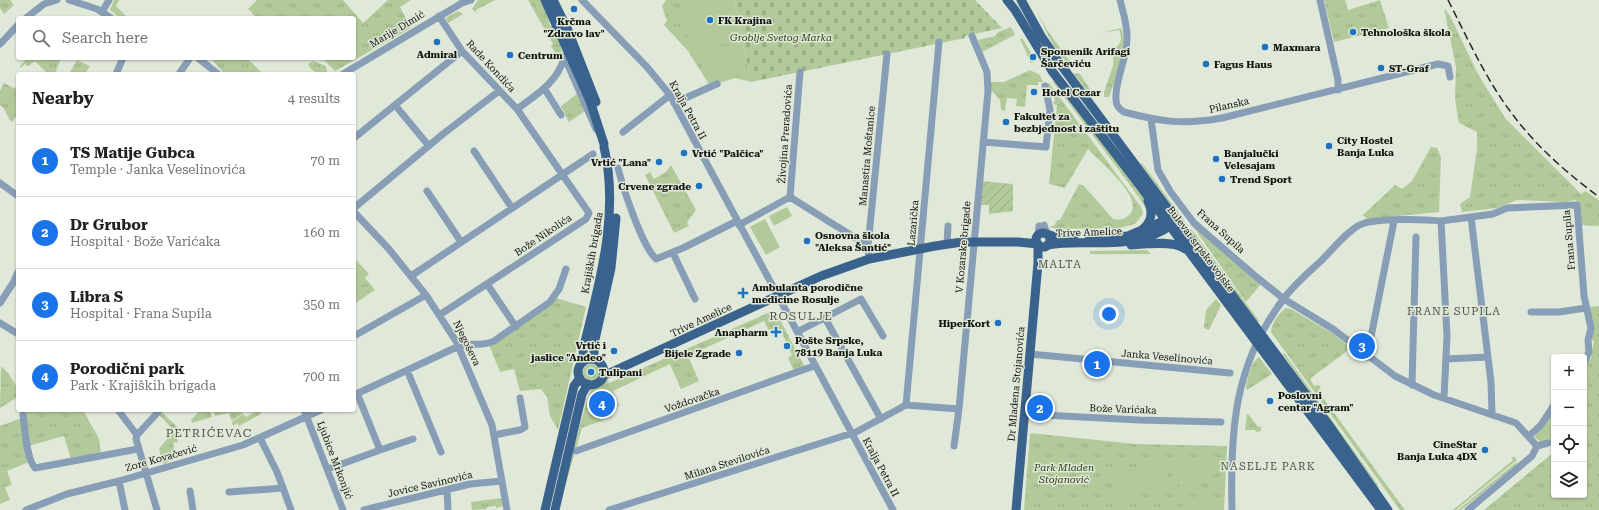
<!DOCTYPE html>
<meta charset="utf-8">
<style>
:root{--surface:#fff;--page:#f2f2f2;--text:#202124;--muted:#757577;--line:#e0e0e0;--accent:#1a73e8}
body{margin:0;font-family:"Roboto Serif",serif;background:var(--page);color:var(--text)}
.controls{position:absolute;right:12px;bottom:12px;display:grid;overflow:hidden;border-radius:4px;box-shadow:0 1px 3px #0004}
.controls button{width:36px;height:36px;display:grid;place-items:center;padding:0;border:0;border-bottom:1px solid var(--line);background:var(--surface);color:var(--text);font:20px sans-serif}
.you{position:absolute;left:1109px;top:314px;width:14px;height:14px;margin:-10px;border:3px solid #fff;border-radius:50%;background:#1a73e8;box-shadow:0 0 0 6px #1a73e833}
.badge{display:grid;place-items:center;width:26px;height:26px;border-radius:50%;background:var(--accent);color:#fff;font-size:13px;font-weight:700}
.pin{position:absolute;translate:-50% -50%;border:2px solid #fff;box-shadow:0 1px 4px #0006}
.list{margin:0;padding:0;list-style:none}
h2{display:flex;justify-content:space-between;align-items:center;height:52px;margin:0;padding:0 16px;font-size:17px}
h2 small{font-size:13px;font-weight:400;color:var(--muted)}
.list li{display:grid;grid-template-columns:26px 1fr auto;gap:12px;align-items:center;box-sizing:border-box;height:72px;padding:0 16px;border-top:1px solid var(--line)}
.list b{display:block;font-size:15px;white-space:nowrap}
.list p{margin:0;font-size:13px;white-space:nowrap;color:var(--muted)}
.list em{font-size:13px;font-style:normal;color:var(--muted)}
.icon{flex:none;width:22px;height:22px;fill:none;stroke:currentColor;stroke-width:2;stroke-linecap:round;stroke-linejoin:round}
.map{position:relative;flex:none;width:1599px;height:510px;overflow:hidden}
.search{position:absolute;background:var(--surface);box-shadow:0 1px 3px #0004;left:16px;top:16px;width:340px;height:44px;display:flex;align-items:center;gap:10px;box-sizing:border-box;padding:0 14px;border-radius:4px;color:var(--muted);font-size:15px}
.panel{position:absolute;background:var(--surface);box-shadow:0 1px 3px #0004;left:16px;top:72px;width:340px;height:340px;border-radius:4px}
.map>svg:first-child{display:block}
.grass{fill:url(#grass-tufts)}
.cemetery{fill:url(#cemetery-stones)}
.garden{fill:url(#garden-furrows)}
.pitch{fill:#b2ca9a}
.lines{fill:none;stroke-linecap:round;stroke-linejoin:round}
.minor{stroke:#889eb6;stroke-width:7}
.major{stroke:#39628d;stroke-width:9}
.rail{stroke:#282a24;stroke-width:1.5;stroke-dasharray:8 4;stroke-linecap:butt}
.poi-dot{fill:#1b73c1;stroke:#e0e8d9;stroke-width:1.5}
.labels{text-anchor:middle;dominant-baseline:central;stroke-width:3;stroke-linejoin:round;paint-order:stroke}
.poi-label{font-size:10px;font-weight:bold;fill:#11130e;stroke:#e0e8d9;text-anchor:start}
.street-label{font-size:10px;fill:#11130e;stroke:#e0e8d9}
.park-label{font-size:10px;font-style:italic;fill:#2b3f0e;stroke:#e0e8d9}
.neighbourhood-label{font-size:11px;letter-spacing:1px;fill:#50564a;stroke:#e0e8d9}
.quarter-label{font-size:12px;letter-spacing:1px;fill:#50564a;stroke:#e0e8d9}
</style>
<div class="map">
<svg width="1599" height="510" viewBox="0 0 1599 510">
<defs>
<pattern id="grass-tufts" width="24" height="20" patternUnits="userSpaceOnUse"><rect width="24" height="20" fill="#b2ca9a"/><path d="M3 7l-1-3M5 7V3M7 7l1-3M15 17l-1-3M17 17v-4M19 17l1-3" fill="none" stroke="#98ad84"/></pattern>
<pattern id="cemetery-stones" width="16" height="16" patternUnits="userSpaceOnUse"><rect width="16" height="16" fill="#b2ca9a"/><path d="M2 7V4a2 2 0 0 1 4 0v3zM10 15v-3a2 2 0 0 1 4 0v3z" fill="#98ad84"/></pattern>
<pattern id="garden-furrows" width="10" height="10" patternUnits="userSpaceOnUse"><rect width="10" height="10" fill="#b2ca9a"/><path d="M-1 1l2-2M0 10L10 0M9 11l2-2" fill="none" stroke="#98ad84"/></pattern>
</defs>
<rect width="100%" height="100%" fill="#e0e8d9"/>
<path class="grass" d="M 0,0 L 10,0 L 14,5 L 4,14 L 0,8 Z
M 114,0 L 119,0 L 116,6 L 128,18 L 120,18 L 110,10 Z
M 257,0 L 343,0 L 363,23 L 388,0 L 411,0 L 400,7 L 411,28 L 335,71 L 322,58 L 354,58 L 354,18 L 257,18 L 248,9 Z
M 478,0 L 495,0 L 476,10 L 477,13 L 472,9 Z
M 528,0 L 543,0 L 550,26 L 552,25 C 558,33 565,48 560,58 L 558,57 L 551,46 L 553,44 Z
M 666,0 L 734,0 L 751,82 L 735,78 L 710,86 L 688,51 L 664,25 L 667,21 L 662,6 Z
M 1324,0 L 1345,0 L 1348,10 L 1380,0 L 1389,28 L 1334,42 Z
M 1444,8 L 1450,16 L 1478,74 L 1505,118 L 1581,194 L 1585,191 L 1599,200 L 1599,226 L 1581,225 L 1580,204 L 1575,200 L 1566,202 L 1517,200 L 1497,208 L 1462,212 L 1460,204 L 1470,197 L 1477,149 L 1477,132 L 1459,123 L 1455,99 L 1456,67 Z
M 1036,10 L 1047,30 L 1074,67 C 1057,59 1044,26 1036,10 Z
M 458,11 L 463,14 L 448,23 L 446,18 Z
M 1011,27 L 1015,35 L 982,52 L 978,40 L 995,36 L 998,32 Z
M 1121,28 C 1128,40 1115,83 1109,97 L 1104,97 L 1104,92 L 1113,66 L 1114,49 C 1121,45 1123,37 1119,30 L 1101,33 Z
M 1022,38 L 1036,61 L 1031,63 L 1020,39 Z
M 27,58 L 61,58 L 55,74 L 44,74 L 46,72 L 35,61 L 28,66 L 25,64 L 21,68 L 20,66 Z
M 210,58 L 247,58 L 263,74 L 225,74 Z
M 77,60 L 90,66 L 85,74 L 69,74 Z
M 313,61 L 326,66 L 327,72 C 320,75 311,72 308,64 Z
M 1030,70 L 1040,75 L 1043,82 L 1038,82 L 1038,85 L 1027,85 L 1025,107 L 1016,106 L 1017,99 L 1007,98 L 1005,111 L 1001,110 L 1000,100 L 991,90 L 991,82 L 1004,82 Z
M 1076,73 L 1080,74 L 1095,97 L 1091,96 L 1074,74 Z
M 1055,81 L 1147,201 L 1147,212 L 1144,205 L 1130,185 L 1056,86 L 1053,82 Z
M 4,83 L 14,88 L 18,86 L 18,113 L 12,122 C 6,117 7,109 0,105 L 0,91 Z
M 1049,83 L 1141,207 L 1143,214 L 1135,224 L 1119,228 L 1056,229 L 1048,226 L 1054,226 L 1057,220 L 1060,220 L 1079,184 L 1084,186 L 1113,219 C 1119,220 1123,220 1128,216 C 1149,200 1096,159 1088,149 L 1065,188 L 1049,184 L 1057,105 L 1053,104 L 1055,99 L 1046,84 Z
M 577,94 L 585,111 L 569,122 L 561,106 Z
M 1431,147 L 1437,148 L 1441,157 L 1439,212 L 1367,219 L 1363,215 L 1395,185 L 1402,189 L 1412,181 Z
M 1142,163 L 1184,220 L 1184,223 L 1141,164 Z
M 671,165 L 696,210 L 687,222 L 689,226 L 674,233 L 645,175 L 650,172 L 654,179 L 666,172 Z
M 1192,225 L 1261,284 L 1246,302 Z
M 1187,227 L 1192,230 L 1260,322 L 1256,321 Z
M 1147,250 L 1151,254 L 1090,254 L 1090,251 Z
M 356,260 L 369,274 L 365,278 L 375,290 L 354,304 L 354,264 Z
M 556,298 L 586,307 L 558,430 L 550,416 L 547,397 L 541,389 L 520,391 L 514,369 L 500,372 L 489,345 L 537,315 Z
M 1216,299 L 1221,305 L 1209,330 L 1204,328 L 1206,310 Z
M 1599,306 L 1599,510 L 1484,510 L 1554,452 L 1554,495 L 1584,495 L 1584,368 L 1591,358 L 1594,341 L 1590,339 L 1588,307 Z
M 1286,308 L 1291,309 L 1332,333 L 1351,348 L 1311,378 L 1311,381 L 1314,386 L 1318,385 L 1321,387 L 1318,391 L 1405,510 L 1400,510 L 1271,332 C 1271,325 1280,311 1286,308 Z
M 770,312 L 778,316 L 805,367 L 794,371 L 788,358 L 792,355 L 782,333 L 779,334 L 777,330 L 775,331 L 774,329 L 769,331 L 764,321 L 688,356 L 699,381 L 681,389 L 670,364 L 613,391 L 619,406 L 610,410 L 612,417 L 582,428 L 564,490 L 563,488 L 586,403 L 592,387 L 600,384 L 607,379 L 609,383 Z
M 1282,353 L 1285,354 L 1378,485 L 1379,489 Z
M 1259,357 L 1272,374 L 1247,390 L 1246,386 C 1248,377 1251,362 1259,357 Z
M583 372a8 8 0 1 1 16 0a8 8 0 1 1-16 0Z
M 1,366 L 9,374 L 16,386 L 18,385 L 18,397 L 0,408 Z
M 1554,409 L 1554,449 L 1547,441 L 1541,442 L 1535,438 L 1536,433 Z
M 21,410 L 83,410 L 99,439 L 101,453 L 71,459 L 64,436 L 28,446 Z
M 200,410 L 210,410 L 212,417 L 192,423 L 191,420 Z
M 212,410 L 241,410 L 243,413 L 232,421 L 229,413 L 215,416 Z
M 258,410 L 260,410 L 261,414 L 239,426 L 237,423 L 233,426 L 232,422 L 243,414 L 246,417 Z
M 163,413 L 178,428 L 179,433 L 176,434 L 178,442 L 173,443 C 176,452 171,460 164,465 L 159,449 L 174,430 L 159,415 Z
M 1247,414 L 1248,414 L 1258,427 L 1261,426 L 1261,431 L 1256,432 L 1255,430 L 1245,430 Z
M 22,418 L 29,462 L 7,471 L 12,485 L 5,487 L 10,500 L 0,504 L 0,426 Z
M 1030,433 L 1135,444 L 1227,446 L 1224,510 L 1024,510 Z
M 1511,457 L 1515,457 L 1517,460 L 1456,510 L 1453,510 L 1513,460 Z
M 1518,461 L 1515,466 L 1461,510 L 1458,510 Z
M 502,498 L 503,506 L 496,508 L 496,506 L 487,507 L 487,509 L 472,510 L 471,502 Z"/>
<path class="cemetery" d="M 734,0 L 975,0 L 1002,28 L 965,36 L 965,38 L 751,82 Z"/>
<path class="garden" d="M 981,181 L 1013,184 L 1013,211 L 989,214 L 989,205 L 979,205 Z"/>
<path class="pitch" d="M 680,0 L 732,0 L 740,41 L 691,51 Z
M 740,43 L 747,74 L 713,82 L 694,53 Z
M 787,207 L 792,216 L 774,226 L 769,216 Z
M 765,219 L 780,247 L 766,255 L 750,227 Z
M 1184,452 L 1201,482 L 1183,492 L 1167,462 Z
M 1205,454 L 1216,473 L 1204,480 L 1194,461 Z
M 1162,458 L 1170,484 L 1145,492 L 1137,466 Z
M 1136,467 L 1144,493 L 1118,501 L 1110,475 Z
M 1207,490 L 1218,510 L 1185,510 L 1182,504 Z"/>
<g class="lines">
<path class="minor" d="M 69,0 L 97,9 L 111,18
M 582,0 L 647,67 L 670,95 L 893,510
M 1120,0 C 1123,12 1127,24 1127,36 C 1128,58 1114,81 1116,100 C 1116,106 1119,109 1124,112 C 1162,122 1183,125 1222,118 L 1438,64 L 1448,66 L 1450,77
M 1320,0 L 1338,80 L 1338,90
M 102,12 L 109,0
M 439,16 L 462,51 L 517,109 L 589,213 L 586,219 L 441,314
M 26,18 L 44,4 L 57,0
M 0,44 L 18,25
M 564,56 L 596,129
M 198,58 L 218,74
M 116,74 L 123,58
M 179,74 L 190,58
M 343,74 L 462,3 L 471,0
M 544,88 L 561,115
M 674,103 L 717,84
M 395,105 L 429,146
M 517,109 C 536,95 559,81 564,57
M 1151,119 L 1158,170 L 1170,191 L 1194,223 L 1254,275 L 1284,299 L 1333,329 L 1395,376 L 1434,395 L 1516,423 L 1537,446 L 1548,443
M 623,132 L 670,95
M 354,138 L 462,51
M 983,142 L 1046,147 L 1050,110 L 1045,86
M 474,151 L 512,208
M 618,168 C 623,188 642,246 656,259 L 683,248 L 737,221
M 0,183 L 18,196
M 427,191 L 461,242
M 790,197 L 836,226
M 354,208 L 443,134 L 499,91
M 354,212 L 388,248 L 426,295 L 456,341 L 492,425 L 507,510
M 1471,217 L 1493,214 L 1507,208 L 1577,205 L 1584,296 L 1591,328 L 1588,340 L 1589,352 L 1584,363
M 739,225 L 790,197 L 800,72
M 1044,225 L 1047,234
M 838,227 L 868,246
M 1038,235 L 1039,226
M 947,244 L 948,226
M 673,253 L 695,299
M 869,259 L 868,246 L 887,54
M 411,276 L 593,154
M 487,284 L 516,327
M 0,303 L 13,283 L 18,272
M 1531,312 L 1559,312 L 1586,308
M 825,318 L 881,419
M 0,323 L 18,334
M 797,332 L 861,299 L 883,336
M 354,336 L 426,295
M 1030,354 L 1230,373
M 1367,357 L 1394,221
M 1446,359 L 1488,357
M 407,370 L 441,452
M 1412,385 L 1416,237
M 354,395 L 459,346 C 471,342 483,347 494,341 L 550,302 L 559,289 L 566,269
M 1444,398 L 1447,336 L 1441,221 L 1471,217 L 1491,382 L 1492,414
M 906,405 L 959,409 L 988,91 L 987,72 L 972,36
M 906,405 L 939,42
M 118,410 L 137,435
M 304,410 L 343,510
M 1024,414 L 1139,420 L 1221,422
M 23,415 C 25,428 26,458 35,468 L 138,449
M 494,435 L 520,430 L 525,427 L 520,398
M 1529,436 L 1541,425 L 1554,405
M 260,438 L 277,472 L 283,488
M 954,446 L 959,409
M 380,450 L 413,439
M 576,451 L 814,366
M 328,469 L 380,450 L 357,393
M 119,481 L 243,445 L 321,410
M 447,490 L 448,510
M 190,491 L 193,510
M 229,492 L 283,488 L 291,510
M 26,510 L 67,494 L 119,481 L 125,510
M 157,510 L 136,439 L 137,435 L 160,410
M 364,510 L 470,484 L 502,481
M 609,510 L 856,432 L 906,405
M 1232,510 C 1230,430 1234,363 1285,297 C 1296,283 1309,272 1322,260 C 1331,251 1350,228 1362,224 C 1378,218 1423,219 1441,221
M 1468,510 L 1532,456 L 1537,446"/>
<path class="major" d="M 545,0 L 590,101 L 604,144
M 553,0 L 567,28 L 596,102
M 1007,0 L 1015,10 L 1052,71 L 1141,187 L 1381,510
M 1021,0 L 1041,36 L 1061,65 L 1331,428 L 1388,510
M 1142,230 C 1152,222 1153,211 1148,201
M1036 240a7 7 0 1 1 14 0a7 7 0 1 1-14 0Z
M 1047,234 L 1055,237 L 1074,238
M 1089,238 L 1128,236 L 1166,220 L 1171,220
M 1047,245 C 1086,238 1115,250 1155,234 C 1162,231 1169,228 1172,221
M 1131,245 C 1145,244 1175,240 1185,249
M578 372a13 13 0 1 1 26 0a13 13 0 1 1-26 0Z
M 594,359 L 594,344 L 611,268 L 616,218
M 584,361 L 583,350 C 599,284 620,215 604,147
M 603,376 L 821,276 L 869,259 L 935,246 L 962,242 L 1018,242 L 1038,244 L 1038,263 L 1016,510
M 545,510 L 574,386 L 580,378
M 555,510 L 582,394 L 588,384"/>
<path class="rail" d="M 1448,0 C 1468,39 1486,80 1513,115 C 1536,146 1568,174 1599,197"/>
</g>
<g class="poi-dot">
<circle cx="574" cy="9" r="4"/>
<circle cx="710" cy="20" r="4"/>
<circle cx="1353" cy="32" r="4"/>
<circle cx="437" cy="42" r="4"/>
<circle cx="1265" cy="47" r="4"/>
<circle cx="510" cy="55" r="4"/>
<circle cx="1033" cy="57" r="4"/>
<circle cx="1206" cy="64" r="4"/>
<circle cx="1381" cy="68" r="4"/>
<circle cx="1034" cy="92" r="4"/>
<circle cx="1006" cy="122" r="4"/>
<circle cx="1329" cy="146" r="4"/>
<circle cx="684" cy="153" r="4"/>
<circle cx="1216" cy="159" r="4"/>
<circle cx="659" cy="162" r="4"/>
<circle cx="1222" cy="179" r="4"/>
<circle cx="699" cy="186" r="4"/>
<circle cx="807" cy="241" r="4"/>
<path d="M741 287h4v4h4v4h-4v4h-4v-4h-4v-4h4z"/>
<circle cx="998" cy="323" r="4"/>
<path d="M774 326h4v4h4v4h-4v4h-4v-4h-4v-4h4z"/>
<circle cx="787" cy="346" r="4"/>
<circle cx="614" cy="351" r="4"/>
<circle cx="739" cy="353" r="4"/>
<circle cx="591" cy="372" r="4"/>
<circle cx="1270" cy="401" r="4"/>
<circle cx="1485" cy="450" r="4"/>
</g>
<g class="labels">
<g class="poi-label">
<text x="718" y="20">FK Krajina</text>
<text x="574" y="21" text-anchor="middle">Krčma<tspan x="574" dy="12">"Zdravo lav"</tspan></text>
<text x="1361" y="32">Tehnološka škola</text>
<text x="1273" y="47">Maxmara</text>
<text x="1041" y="51">Spomenik Arifagi<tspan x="1041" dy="12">Šarčeviću</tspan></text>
<text x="437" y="54" text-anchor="middle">Admiral</text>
<text x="518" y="55">Centrum</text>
<text x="1214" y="64">Fagus Haus</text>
<text x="1389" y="68">ST-Graf</text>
<text x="1042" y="92">Hotel Cezar</text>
<text x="1014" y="116">Fakultet za<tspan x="1014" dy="12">bezbjednost i zaštitu</tspan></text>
<text x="1337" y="140">City Hostel<tspan x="1337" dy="12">Banja Luka</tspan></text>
<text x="692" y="153">Vrtić "Palčica"</text>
<text x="1224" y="153">Banjalučki<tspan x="1224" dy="12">Velesajam</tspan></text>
<text x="651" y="162" text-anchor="end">Vrtić "Lana"</text>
<text x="1230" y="179">Trend Sport</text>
<text x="691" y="186" text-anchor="end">Crvene zgrade</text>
<text x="815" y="235">Osnovna škola<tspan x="815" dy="12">"Aleksa Šantić"</tspan></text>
<text x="752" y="287">Ambulanta porodične<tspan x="752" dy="12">medicine Rosulje</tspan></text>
<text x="990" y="323" text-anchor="end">HiperKort</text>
<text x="768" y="332" text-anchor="end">Anapharm</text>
<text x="795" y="340">Pošte Srpske,<tspan x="795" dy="12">78119 Banja Luka</tspan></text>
<text x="606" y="345" text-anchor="end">Vrtić i<tspan x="606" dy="12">jaslice "Anđeo"</tspan></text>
<text x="731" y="353" text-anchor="end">Bijele Zgrade</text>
<text x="599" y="372">Tulipani</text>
<text x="1278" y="395">Poslovni<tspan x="1278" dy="12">centar "Agram"</tspan></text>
<text x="1477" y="444" text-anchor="end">CineStar<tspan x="1477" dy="12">Banja Luka 4DX</tspan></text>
</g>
<g class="street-label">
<text transform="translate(397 29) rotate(-31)">Marije Dimić</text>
<text transform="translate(491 66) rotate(47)">Rade Kondića</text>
<text transform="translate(1229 105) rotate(-13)">Pilanska</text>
<text transform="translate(688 110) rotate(61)">Kralja Petra II</text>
<text transform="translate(785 134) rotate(-86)">Živojina Preradovića</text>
<text transform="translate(867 156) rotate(-85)">Manastira Moštanice</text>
<text transform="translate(913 223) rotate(-85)">Lazarička</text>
<text transform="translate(1221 231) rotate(42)">Frana Supila</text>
<text transform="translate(1089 232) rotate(-2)">Trive Amelice</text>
<text transform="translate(543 235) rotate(-34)">Bože Nikolića</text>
<text transform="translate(1569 240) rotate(-95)">Frana Supila</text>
<text transform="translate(963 247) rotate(-85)">V Kozarske brigade</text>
<text transform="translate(1201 249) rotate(53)">Bulevar srpske vojske</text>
<text transform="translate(592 253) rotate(-80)">Krajiških brigada</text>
<text transform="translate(701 320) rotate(-25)">Trive Amelice</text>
<text transform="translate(467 343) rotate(64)">Njegoševa</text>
<text transform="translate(1167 357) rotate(5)">Janka Veselinovića</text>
<text transform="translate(1016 384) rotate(-85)">Dr Mladena Stojanovića</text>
<text transform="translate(692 400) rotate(-19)">Voždovačka</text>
<text transform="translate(1123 409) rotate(2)">Bože Varićaka</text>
<text transform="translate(161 458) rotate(-16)">Zore Kovačević</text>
<text transform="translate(335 460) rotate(69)">Ljubice Mrkonjić</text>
<text transform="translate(727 463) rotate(-18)">Milana Stevilovića</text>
<text transform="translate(881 467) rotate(62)">Kralja Petra II</text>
<text transform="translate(430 484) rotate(-13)">Jovice Savinovića</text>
</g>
<g class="park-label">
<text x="781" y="37">Groblje Svetog Marka</text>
<text x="1064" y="467">Park Mladen<tspan x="1064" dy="12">Stojanović</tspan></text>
</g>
<g class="neighbourhood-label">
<text x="1060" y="264">MALTA</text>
<text x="1454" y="311">FRANE SUPILA</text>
<text x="1268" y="466">NASELJE PARK</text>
</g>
<g class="quarter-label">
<text x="801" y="316">ROSULJE</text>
<text x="209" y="433">PETRIĆEVAC</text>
</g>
</g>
</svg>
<div class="controls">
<button>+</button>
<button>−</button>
<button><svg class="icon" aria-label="locate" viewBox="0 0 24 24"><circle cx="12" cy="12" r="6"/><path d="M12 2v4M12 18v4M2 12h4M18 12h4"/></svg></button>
<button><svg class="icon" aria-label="layers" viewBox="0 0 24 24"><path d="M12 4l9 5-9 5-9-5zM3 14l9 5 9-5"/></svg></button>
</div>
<div class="you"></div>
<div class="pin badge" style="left:1097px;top:364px">1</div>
<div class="pin badge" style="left:1040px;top:408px">2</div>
<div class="pin badge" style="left:1362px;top:346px">3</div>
<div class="pin badge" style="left:602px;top:404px">4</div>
<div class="search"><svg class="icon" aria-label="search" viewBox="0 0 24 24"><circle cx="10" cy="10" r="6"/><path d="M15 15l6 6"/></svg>Search here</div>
<section class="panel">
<h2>Nearby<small>4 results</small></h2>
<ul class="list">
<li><span class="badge">1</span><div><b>TS Matije Gubca</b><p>Temple · Janka Veselinovića</p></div><em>70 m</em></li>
<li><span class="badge">2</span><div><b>Dr Grubor</b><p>Hospital · Bože Varićaka</p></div><em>160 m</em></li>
<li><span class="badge">3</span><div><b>Libra S</b><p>Hospital · Frana Supila</p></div><em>350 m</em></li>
<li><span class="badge">4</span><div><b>Porodični park</b><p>Park · Krajiških brigada</p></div><em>700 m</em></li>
</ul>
</section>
</div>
